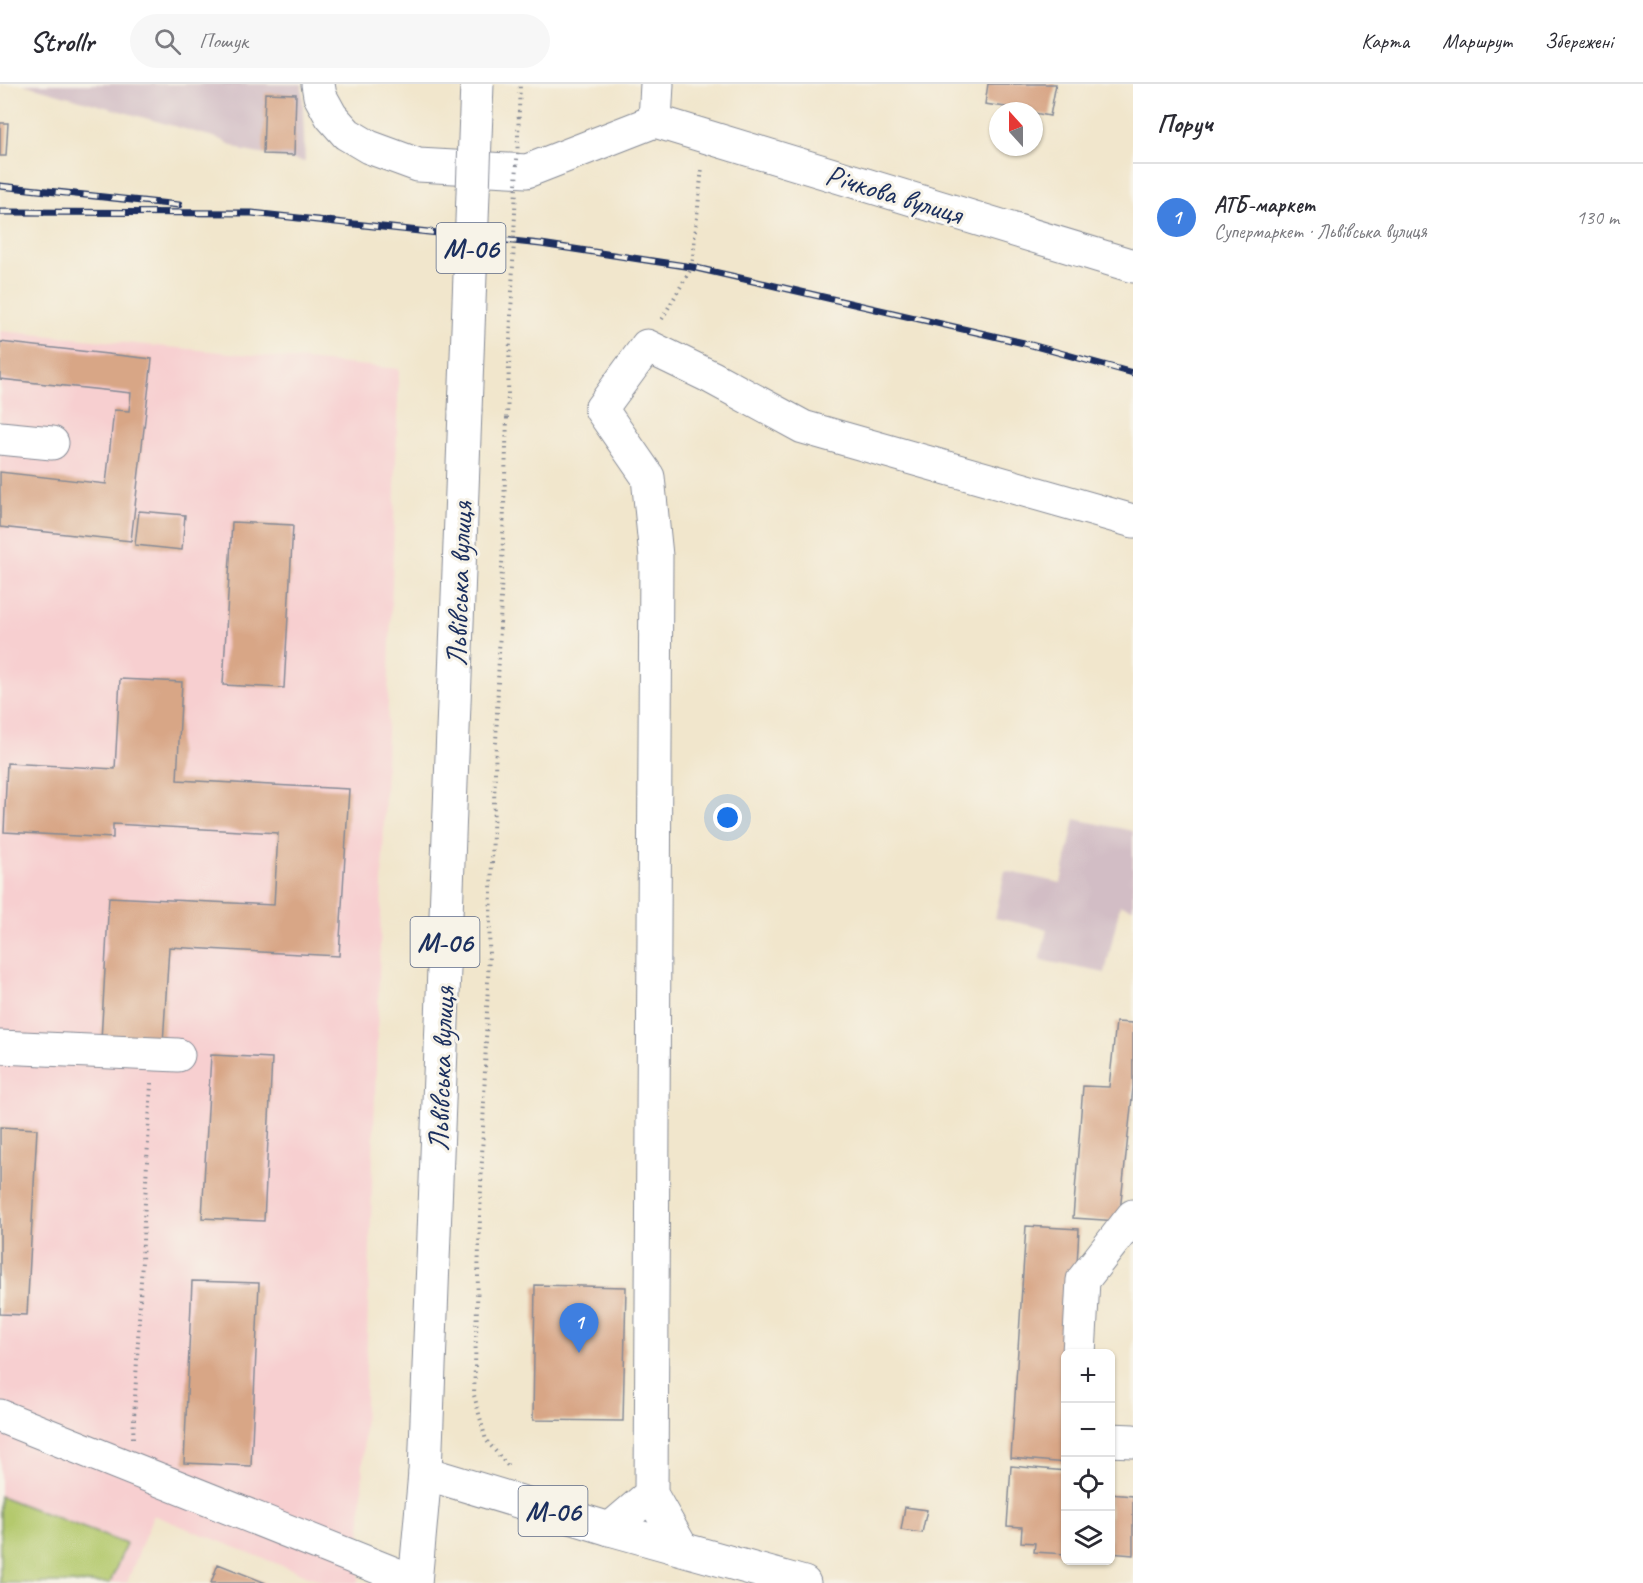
<!DOCTYPE html>
<html lang="uk">
<meta charset="utf-8">
<style>
:root{--surface:#fff;--page:#f7f7f7;--text:#2b2b33;--muted:#7c7c81;--line:#e1e1e2;--accent:#d1495b}
body{margin:0;font-family:Caveat,sans-serif;background:var(--page);color:var(--text)}
.controls{position:absolute;right:18px;bottom:18px;display:grid;overflow:hidden;border-radius:9px;box-shadow:0 2px 4px #0004}
.controls button{width:54px;height:54px;display:grid;place-items:center;padding:0;border:0;border-bottom:2px solid var(--line);background:var(--surface);color:var(--text);font:30px sans-serif}
.compass{position:absolute;left:989px;top:18px;width:54px;height:54px;border-radius:50%;background:var(--surface);box-shadow:0 2px 4px #0004;rotate:339deg}
.you{position:absolute;left:728px;top:734px;width:21px;height:21px;margin:-15px;border:4px solid #fff;border-radius:50%;background:#1a73e8;box-shadow:0 0 0 9px #1a73e833}
.badge{display:grid;place-items:center;width:39px;height:39px;border-radius:50%;background:var(--accent);color:#fff;font-size:20px;font-weight:700}
.pin{position:absolute;translate:-50% -50px;filter:drop-shadow(0 2px 3px #0008)}
.pin::after{content:'';position:absolute;top:32px;width:21px;height:18px;background:inherit;clip-path:polygon(0 0,100% 0,50% 100%)}
.list{margin:0;padding:0;list-style:none}
h2{display:flex;justify-content:space-between;align-items:center;height:78px;margin:0;padding:0 24px;font-size:26px}
h2 small{font-size:20px;font-weight:400;color:var(--muted)}
.list li{display:grid;grid-template-columns:39px 1fr auto;gap:18px;align-items:center;box-sizing:border-box;height:108px;padding:0 24px;border-top:2px solid var(--line)}
.list b{display:block;font-size:22px;white-space:nowrap}
.list p{margin:0;font-size:20px;white-space:nowrap;color:var(--muted)}
.list em{font-size:20px;font-style:normal;color:var(--muted)}
.icon{flex:none;width:33px;height:33px;fill:none;stroke:currentColor;stroke-width:2;stroke-linecap:round;stroke-linejoin:round}
.map{position:relative;flex:none;width:1133px;height:1499px;overflow:hidden}
header{display:flex;align-items:center;gap:36px;box-sizing:border-box;height:84px;padding:0 30px;background:var(--surface);border-bottom:2px solid var(--line)}
header strong{font-size:28px}
nav{display:flex;gap:33px;margin-inline-start:auto;font-size:21px}
.search{width:420px;height:54px;background:var(--page);display:flex;align-items:center;gap:15px;box-sizing:border-box;padding:0 21px;border-radius:33px;color:var(--muted);font-size:22px}
main{display:flex}
aside{flex:1;background:var(--surface)}
.map>svg:first-child{display:block}
.built{fill:#f7cfd0}
.industrial{fill:#d2bdc5}
.green{fill:#b4c96d;stroke:#687c66;stroke-width:1.5}
.building{fill:#d8a686}
.lines{fill:none;stroke-linecap:round;stroke-linejoin:round}
.minor-casing{stroke:#868a95;stroke-width:35}
.major-casing{stroke:#868a95;stroke-width:35}
.highway-casing{stroke:#868a95;stroke-width:35}
.path{stroke:#868a95;stroke-width:4;stroke-dasharray:1.5 4.5;stroke-linecap:butt}
.minor{stroke:#fff;stroke-width:33}
.major{stroke:#fff;stroke-width:33}
.highway{stroke:#fff;stroke-width:33}
.rail-casing{stroke:#1b2f5e;stroke-width:7}
.rail{stroke:#f7f3e8;stroke-width:4.5;stroke-dasharray:14;stroke-linecap:butt}
.highway-bridge-casing{stroke:#868a95;stroke-width:35;stroke-linecap:butt}
.path-bridge{stroke:#868a95;stroke-width:4;stroke-dasharray:1.5 4.5;stroke-linecap:butt}
.highway-bridge{stroke:#fff;stroke-width:33}
.labels{text-anchor:middle;dominant-baseline:central;stroke-width:6;stroke-linejoin:round;paint-order:stroke}
.shield{fill:#f7f3e8;stroke:#5d6a87;stroke-width:1.5}
.shield-label{font-size:28px;font-weight:bold;fill:#1b2f5e}
.street-label{font-size:30px;fill:#1b2f5e;stroke:#f7f3e8}
</style>
<header>
<strong>Strollr</strong>
<div class="search"><svg class="icon" aria-label="search" viewBox="0 0 24 24"><circle cx="10" cy="10" r="6"/><path d="M15 15l6 6"/></svg>Пошук</div>
<nav><a>Карта</a><a>Маршрут</a><a>Збережені</a></nav>
</header>
<main>
<div class="map">
<svg width="1133" height="1499" viewBox="0 0 1133 1499">
<rect width="100%" height="100%" fill="#f7f3e8"/>
<filter id="ink" filterUnits="userSpaceOnUse"><feTurbulence type="fractalNoise" baseFrequency=".0167" numOctaves="2"/><feDisplacementMap in="SourceGraphic" scale="12" xChannelSelector="R" yChannelSelector="G"/><feConvolveMatrix kernelMatrix="1 2 1 2 8 2 1 2 1" color-interpolation-filters="sRGB"/></filter>
<filter id="wash" filterUnits="userSpaceOnUse"><feTurbulence type="fractalNoise" baseFrequency=".008" numOctaves="4" result="noise"/><feDisplacementMap in="SourceGraphic" scale="24" xChannelSelector="R" yChannelSelector="G"/><feGaussianBlur stdDeviation="1.35" result="paint"/><feColorMatrix in="noise" values="0 0 0 0 0 0 0 0 0 0 0 0 0 0 0 0 0 1.4 0 .05"/><feComposite in="paint" operator="in"/></filter>
<g filter="url(#wash)">
<rect width="100%" height="100%" fill="#f1e6cc"/>
<path class="built" d="M 0,247 L 399,285 L 359,1499 L 326,1499 L 153,1431 L 127,1499 L 0,1499 Z"/>
<path class="industrial" d="M 23,0 L 302,0 L 305,78 L 244,67 L 217,54 Z
M 1075,735 L 1133,747 L 1133,824 L 1120,821 L 1105,889 L 1040,876 L 1047,845 L 995,834 L 1005,787 L 1061,799 Z"/>
<path class="green" d="M 0,1412 L 126,1460 L 110,1499 L 0,1499 Z"/>
<g id="blocks">
<path class="building" d="M 988,0 L 1056,0 L 1050,32 L 1034,29 L 1034,27 L 985,20 Z
M 265,9 L 296,10 L 294,71 L 263,70 Z
M 0,39 L 8,39 L 6,72 L 0,72 Z
M 0,258 L 152,275 L 131,457 L 0,443 L 0,388 L 106,400 L 114,326 L 129,327 L 131,309 L 0,295 Z
M 139,427 L 185,431 L 182,466 L 135,461 Z
M 232,438 L 293,441 L 284,604 L 223,601 Z
M 120,595 L 182,598 L 177,696 L 349,705 L 339,872 L 169,863 L 163,960 L 101,957 L 109,813 L 274,821 L 278,749 L 113,740 L 113,754 L 4,748 L 7,679 L 115,685 Z
M 1116,938 L 1133,939 L 1133,1004 L 1119,1137 L 1073,1134 L 1083,1002 L 1109,1003 Z
M 211,971 L 272,974 L 264,1137 L 202,1134 Z
M 0,1043 L 37,1045 L 27,1231 L 0,1230 Z
M 1026,1142 L 1079,1145 L 1072,1270 L 1066,1270 L 1066,1379 L 1011,1374 Z
M 192,1197 L 259,1199 L 251,1382 L 184,1379 Z
M 535,1201 L 626,1203 L 623,1337 L 533,1336 Z
M 1011,1382 L 1066,1387 L 1066,1470 L 1034,1468 L 1035,1459 L 1021,1458 L 1022,1443 L 1007,1442 Z
M 1110,1410 L 1133,1412 L 1133,1471 L 1110,1469 Z
M 905,1423 L 927,1426 L 922,1449 L 901,1446 Z
M 218,1480 L 266,1499 L 211,1499 Z"/>
</g>
</g>
<g filter="url(#ink)">
<use href="#blocks" fill-opacity="0" stroke="#868a95" stroke-width="1.5"/>
<g class="lines">
<defs>
<path id="minor" d="M 318,0 L 320,12 L 331,32 L 347,50 L 369,63 L 418,81 L 527,87 L 655,37
M 655,37 L 1133,182
M 655,37 L 657,0
M 0,354 L 52,359
M 0,963 L 178,971
M 1079,1270 L 1083,1196 L 1133,1132
M 0,1332 L 415,1498
M 1110,1356 L 1133,1357
M 610,1445 L 651,1410
M 681,1463 L 651,1410 L 656,472 L 648,393 L 601,325 L 647,262 L 711,293 L 803,343 L 1133,437"/>
<path id="major" d="M 415,1499 L 425,1389"/>
<path id="highway" d="M 465,327 L 425,1389 L 610,1445 L 804,1499"/>
</defs>
<use href="#minor" class="minor-casing"/>
<use href="#major" class="major-casing"/>
<use href="#highway" class="highway-casing"/>
<path class="path" d="M 662,235 L 692,183 L 702,83
M 507,334 L 474,1311 L 486,1356 L 508,1382
M 133,1354 L 151,999"/>
<use href="#minor" class="minor"/>
<use href="#major" class="major"/>
<use href="#highway" class="highway"/>
<defs>
<path id="rail" d="M 0,102 L 179,121
M 0,128 L 252,129 L 541,160 L 692,183 L 1024,259 L 1133,289"/>
</defs>
<use href="#rail" class="rail-casing"/>
<use href="#rail" class="rail"/>
<defs>
<path id="highway-bridge" d="M 465,327 L 477,0"/>
</defs>
<use href="#highway-bridge" class="highway-bridge-casing"/>
<path class="path-bridge" d="M 507,334 L 520,0"/>
<use href="#highway-bridge" class="highway-bridge"/>
</g>
</g>
<g class="labels">
<g class="shield">
<rect x="436.5" y="139" width="69" height="50" rx="4.5"/>
<rect x="410.5" y="833" width="69" height="50" rx="4.5"/>
<rect x="518.5" y="1402" width="69" height="50" rx="4.5"/>
</g>
<g class="shield-label">
<text x="471" y="164">М-06</text>
<text x="445" y="858">М-06</text>
<text x="553" y="1427">М-06</text>
</g>
<g class="street-label">
<text transform="translate(894 110) rotate(17)">Річкова вулиця</text>
<text transform="translate(459 500) rotate(-88)">Львівська вулиця</text>
<text transform="translate(441 985) rotate(-88)">Львівська вулиця</text>
</g>
</g>
</svg>
<div class="controls">
<button>+</button>
<button>−</button>
<button><svg class="icon" aria-label="locate" viewBox="0 0 24 24"><circle cx="12" cy="12" r="6"/><path d="M12 2v4M12 18v4M2 12h4M18 12h4"/></svg></button>
<button><svg class="icon" aria-label="layers" viewBox="0 0 24 24"><path d="M12 4l9 5-9 5-9-5zM3 14l9 5 9-5"/></svg></button>
</div>
<svg class="compass" viewBox="-18 -18 36 36"><path d="M0-13l5 13h-10z" fill="#e53935"/><path d="M0 13l5-13h-10z" fill="#7c7c81"/></svg>
<div class="you"></div>
<div class="pin badge" style="left:579px;top:1269px;background:#3f7fe0">1</div>
</div>
<aside>
<h2>Поруч<small></small></h2>
<ul class="list">
<li><span class="badge" style="background:#3f7fe0">1</span><div><b>АТБ-маркет</b><p>Супермаркет · Львівська вулиця</p></div><em>130 m</em></li>
</ul>
</aside>
</main>
